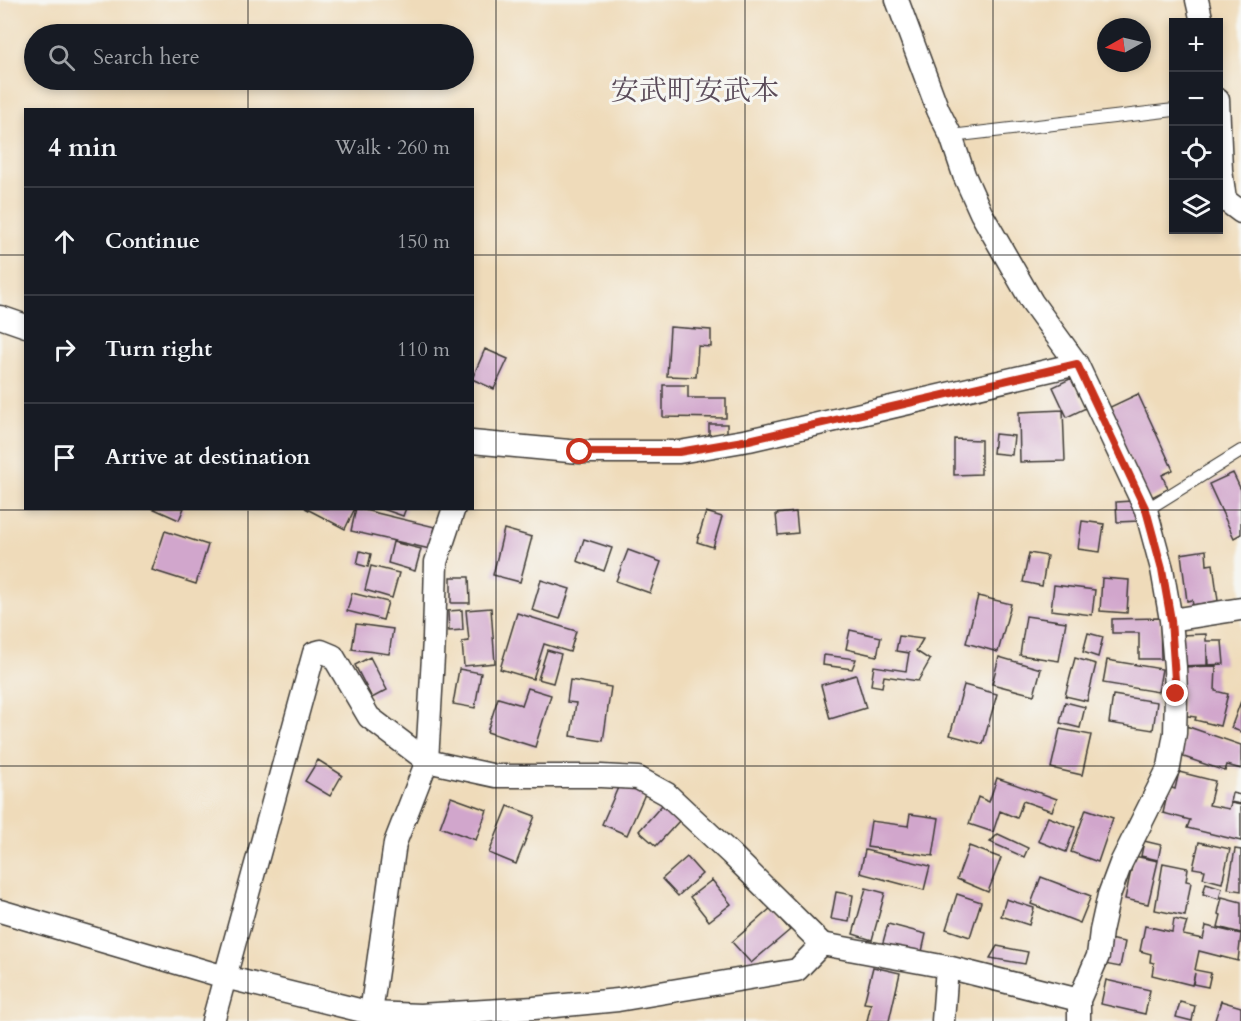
<!DOCTYPE html>
<meta charset="utf-8">
<style>
:root{--surface:#171b24;--page:#242831;--text:#f1f3f6;--muted:#9ea1a6;--line:#363941}
body{margin:0;font-family:Cardo,"Noto Serif JP",serif;background:var(--page);color:var(--text)}
.controls{position:absolute;right:18px;top:18px;display:grid;overflow:hidden;border-radius:0px;box-shadow:0 3px 9px #0003}
.controls button{width:54px;height:54px;display:grid;place-items:center;padding:0;border:0;border-bottom:2px solid var(--line);background:var(--surface);color:var(--text);font:30px sans-serif}
.compass{position:absolute;left:1097px;top:18px;width:54px;height:54px;border-radius:50%;background:var(--surface);box-shadow:0 3px 9px #0003;rotate:262deg}
.stop{position:absolute;width:18px;height:18px;margin:-14px;border:4px solid #c8321e;border-radius:50%;background:#fff}
.stop.end{background:#c8321e;border-color:#fff;box-shadow:0 2px 6px #0008}
.list{margin:0;padding:0;list-style:none}
h2{display:flex;justify-content:space-between;align-items:center;height:78px;margin:0;padding:0 24px;font-size:26px}
h2 small{font-size:20px;font-weight:400;color:var(--muted)}
.list li{display:grid;grid-template-columns:39px 1fr auto;gap:18px;align-items:center;box-sizing:border-box;height:108px;padding:0 24px;border-top:2px solid var(--line)}
.list b{display:block;font-size:22px;white-space:nowrap}
.list em{font-size:20px;font-style:normal;color:var(--muted)}
.icon{flex:none;width:33px;height:33px;fill:none;stroke:currentColor;stroke-width:2;stroke-linecap:round;stroke-linejoin:round}
.map{position:relative;flex:none;width:1241px;height:1021px;overflow:hidden}
.search{position:absolute;background:var(--surface);box-shadow:0 3px 9px #0003;left:24px;top:24px;width:450px;height:66px;display:flex;align-items:center;gap:15px;box-sizing:border-box;padding:0 21px;border-radius:33px;color:var(--muted);font-size:22px}
.panel{position:absolute;background:var(--surface);box-shadow:0 3px 9px #0003;left:24px;top:108px;width:450px;height:402px;border-radius:0px}
.map>svg:first-child{display:block}
.building{fill:#d1a6cc}
.lines{fill:none;stroke-linecap:round;stroke-linejoin:round}
.service-casing{stroke:#3c3934;stroke-width:14}
.minor-casing{stroke:#3c3934;stroke-width:25}
.service{stroke:#fff;stroke-width:12}
.minor{stroke:#fff;stroke-width:22}
.route{stroke:#c8321e;stroke-width:8}
.grid{fill:none;stroke:#1c1c1c;stroke-width:1.5;stroke-opacity:0.55}
.labels{text-anchor:middle;dominant-baseline:central;stroke-width:6;stroke-linejoin:round;paint-order:stroke}
.quarter-label{font-size:28px;fill:#5b4c5a;stroke:#f6f6f2}
</style>
<div class="map">
<svg width="1241" height="1021" viewBox="0 0 1241 1021">
<rect width="100%" height="100%" fill="#f6f6f2"/>
<filter id="ink" filterUnits="userSpaceOnUse"><feTurbulence type="fractalNoise" baseFrequency=".0167" numOctaves="2"/><feDisplacementMap in="SourceGraphic" scale="12" xChannelSelector="R" yChannelSelector="G"/><feConvolveMatrix kernelMatrix="1 2 1 2 8 2 1 2 1" color-interpolation-filters="sRGB"/></filter>
<filter id="wash" filterUnits="userSpaceOnUse"><feTurbulence type="fractalNoise" baseFrequency=".008" numOctaves="4" result="noise"/><feDisplacementMap in="SourceGraphic" scale="24" xChannelSelector="R" yChannelSelector="G"/><feGaussianBlur stdDeviation="1.35" result="paint"/><feColorMatrix in="noise" values="0 0 0 0 0 0 0 0 0 0 0 0 0 0 0 0 0 1.4 0 .05"/><feComposite in="paint" operator="in"/></filter>
<g filter="url(#wash)">
<rect width="100%" height="100%" fill="#efdbba"/>
<g id="blocks">
<path class="building" d="M 670,327 L 711,330 L 711,347 L 698,346 L 696,377 L 667,376 Z
M 485,349 L 508,359 L 494,389 L 472,379 Z
M 1072,378 L 1086,408 L 1067,417 L 1053,387 Z
M 663,385 L 688,385 L 688,398 L 726,398 L 726,418 L 663,417 Z
M 1138,394 L 1173,470 L 1162,475 L 1168,489 L 1148,499 L 1106,409 Z
M 1063,410 L 1065,461 L 1020,462 L 1019,412 Z
M 709,424 L 727,424 L 727,435 L 709,436 Z
M 995,434 L 1014,436 L 1012,455 L 993,453 Z
M 954,439 L 981,440 L 981,474 L 954,475 Z
M 1233,473 L 1241,490 L 1241,534 L 1234,538 L 1209,484 Z
M 1132,501 L 1133,508 L 1138,508 L 1139,521 L 1117,522 L 1116,502 Z
M 152,508 L 184,508 L 179,520 Z
M 305,508 L 355,508 L 345,529 Z
M 356,508 L 435,527 L 430,549 L 351,531 Z
M 380,508 L 406,508 L 403,516 Z
M 706,512 L 722,517 L 713,547 L 697,542 Z
M 796,512 L 798,533 L 778,535 L 776,514 Z
M 1082,521 L 1104,524 L 1100,552 L 1078,549 Z
M 504,529 L 532,537 L 520,582 L 493,575 Z
M 165,531 L 208,545 L 196,584 L 152,570 Z
M 584,539 L 612,548 L 604,571 L 577,561 Z
M 393,542 L 421,549 L 415,571 L 388,563 Z
M 628,550 L 661,562 L 650,593 L 616,581 Z
M 1206,550 L 1207,565 L 1213,564 L 1218,601 L 1193,605 L 1192,600 L 1187,601 L 1181,554 Z
M 360,551 L 371,554 L 368,567 L 357,564 Z
M 1029,553 L 1047,556 L 1042,586 L 1023,582 Z
M 371,566 L 399,573 L 392,598 L 365,590 Z
M 451,577 L 469,577 L 470,603 L 451,603 Z
M 1102,578 L 1129,580 L 1127,613 L 1100,611 Z
M 541,580 L 570,589 L 560,619 L 532,610 Z
M 1054,585 L 1095,590 L 1092,615 L 1051,610 Z
M 352,593 L 388,602 L 383,620 L 347,611 Z
M 978,596 L 1011,604 L 998,652 L 966,643 Z
M 491,608 L 495,663 L 464,666 L 462,642 L 469,641 L 466,610 Z
M 462,610 L 463,630 L 449,631 L 448,611 Z
M 517,613 L 576,631 L 570,652 L 544,644 L 533,679 L 500,669 Z
M 1026,616 L 1066,622 L 1059,661 L 1020,655 Z
M 1160,618 L 1161,659 L 1139,659 L 1139,633 L 1112,633 L 1112,619 Z
M 356,624 L 393,629 L 389,654 L 352,649 Z
M 850,630 L 881,637 L 877,656 L 846,649 Z
M 1088,633 L 1103,637 L 1098,657 L 1083,652 Z
M 1206,634 L 1206,641 L 1222,641 L 1224,664 L 1208,665 L 1207,644 L 1207,665 L 1181,666 L 1180,635 Z
M 899,636 L 923,639 L 916,651 L 930,660 L 918,681 L 884,676 L 882,687 L 871,685 L 874,666 L 906,671 L 909,653 L 896,651 Z
M 547,650 L 561,654 L 553,683 L 538,679 Z
M 824,655 L 856,659 L 852,669 L 823,665 Z
M 370,657 L 387,690 L 372,698 L 355,665 Z
M 999,657 L 1041,669 L 1034,695 L 992,684 Z
M 1075,658 L 1096,664 L 1087,701 L 1065,696 Z
M 1107,660 L 1162,669 L 1158,692 L 1103,683 Z
M 1216,666 L 1215,691 L 1228,694 L 1220,726 L 1195,720 L 1196,717 L 1181,715 L 1181,667 Z
M 459,669 L 481,673 L 475,708 L 453,704 Z
M 856,675 L 866,708 L 830,719 L 821,685 Z
M 570,680 L 611,687 L 603,741 L 571,736 L 576,703 L 567,702 Z
M 964,685 L 997,694 L 983,744 L 950,735 Z
M 528,688 L 551,695 L 535,747 L 487,732 L 498,698 L 522,705 Z
M 1113,695 L 1157,702 L 1153,730 L 1109,723 Z
M 1241,701 L 1241,732 L 1231,728 Z
M 1065,702 L 1085,707 L 1080,728 L 1060,723 Z
M 1186,726 L 1241,745 L 1241,769 L 1227,765 L 1225,771 L 1181,756 Z
M 1060,729 L 1091,735 L 1082,775 L 1051,768 Z
M 318,760 L 342,775 L 330,796 L 305,781 Z
M 1179,772 L 1215,781 L 1209,805 L 1229,809 L 1231,803 L 1241,805 L 1241,841 L 1187,828 L 1190,820 L 1163,813 L 1169,787 L 1175,789 Z
M 997,778 L 1057,799 L 1052,811 L 1023,801 L 1017,818 L 1000,811 L 993,832 L 969,824 L 978,797 L 989,802 Z
M 620,783 L 645,794 L 627,835 L 602,824 Z
M 1232,793 L 1241,795 L 1241,804 L 1230,802 Z
M 451,797 L 487,810 L 476,840 L 440,827 Z
M 663,804 L 680,820 L 656,846 L 639,831 Z
M 508,806 L 535,816 L 516,864 L 489,853 Z
M 1086,809 L 1113,818 L 1098,862 L 1071,852 Z
M 910,814 L 939,818 L 933,856 L 867,847 L 871,821 L 908,826 Z
M 1048,817 L 1075,827 L 1066,852 L 1038,841 Z
M 998,834 L 1028,848 L 1024,857 L 990,842 Z
M 1144,841 L 1161,845 L 1158,860 L 1141,856 Z
M 1199,842 L 1230,849 L 1222,883 L 1203,878 L 1205,870 L 1193,868 Z
M 969,846 L 1001,858 L 988,892 L 957,879 Z
M 1235,849 L 1241,850 L 1241,891 L 1228,889 Z
M 865,850 L 930,866 L 924,890 L 860,873 Z
M 1134,856 L 1158,861 L 1148,904 L 1125,899 Z
M 687,857 L 702,874 L 678,896 L 662,879 Z
M 1163,863 L 1188,868 L 1186,881 L 1191,882 L 1185,916 L 1155,910 Z
M 1041,877 L 1091,896 L 1080,923 L 1031,904 Z
M 712,880 L 731,904 L 709,921 L 690,897 Z
M 1206,883 L 1222,888 L 1219,899 L 1203,894 Z
M 866,888 L 885,893 L 872,940 L 853,934 Z
M 836,892 L 853,895 L 849,922 L 831,919 Z
M 957,894 L 981,902 L 970,937 L 946,929 Z
M 1222,897 L 1241,902 L 1241,933 L 1218,927 L 1221,915 L 1218,914 Z
M 1006,899 L 1034,908 L 1029,925 L 1001,916 Z
M 771,908 L 790,930 L 751,963 L 732,942 Z
M 1174,919 L 1187,922 L 1183,935 L 1203,939 L 1206,926 L 1241,934 L 1238,961 L 1199,951 L 1195,970 L 1211,973 L 1208,987 L 1193,984 L 1195,973 L 1192,985 L 1152,975 L 1154,963 L 1150,962 L 1151,954 L 1140,951 L 1145,926 L 1172,932 Z
M 888,924 L 926,934 L 921,956 L 882,946 Z
M 1108,939 L 1125,942 L 1120,967 L 1104,964 Z
M 997,946 L 1028,952 L 1025,964 L 990,958 Z
M 873,967 L 900,973 L 889,1021 L 867,1021 L 871,1004 L 864,1003 Z
M 1106,980 L 1150,990 L 1145,1014 L 1101,1004 Z
M 1221,1001 L 1241,1007 L 1241,1021 L 1215,1020 Z
M 1180,1002 L 1195,1006 L 1192,1021 L 1176,1017 Z"/>
</g>
</g>
<g filter="url(#ink)">
<use href="#blocks" fill-opacity="0" stroke="#3c3934" stroke-width="1.5"/>
<g class="lines">
<defs>
<path id="service" d="M 951,136 L 1174,110
M 1146,510 L 1241,451"/>
<path id="minor" d="M 897,0 L 938,110 L 951,136 L 964,175 L 981,213 L 1032,302 L 1077,364 L 1146,510 L 1162,569 L 1171,620 L 1175,667 L 1176,694 L 1175,733 L 1169,767 L 1121,863 L 1109,895 L 1101,931 L 1098,956 L 1079,1000 L 1079,1021
M 1197,0 L 1202,22
M 1218,100 L 1221,170 L 1225,200 L 1241,212
M 0,317 L 26,326
M 472,442 L 580,452 L 679,452 L 749,440 L 1077,364
M 454,508 L 436,562 L 434,639 L 427,761 L 496,776 L 601,776 L 638,778 L 667,794 L 731,854 L 822,944 L 947,967 L 1079,1000
M 1171,620 L 1241,609
M 0,911 L 225,977 L 371,1013 L 420,1015 L 534,1008 L 618,1000 L 797,970 L 822,944
M 213,1021 L 314,653 L 321,651 L 333,656 L 369,717 L 427,761 L 395,843 L 371,1013
M 943,1021 L 947,967"/>
</defs>
<use href="#service" class="service-casing"/>
<use href="#minor" class="minor-casing"/>
<use href="#service" class="service"/>
<use href="#minor" class="minor"/>
</g>
</g>
<g class="lines" filter="url(#ink)">
<path class="route" d="M 580,452 L 679,452 L 749,440 L 1077,364 L 1146,510 L 1162,569 L 1171,620 L 1176,694"/>
</g>
<path class="grid" d="M 248,0 L 248,34M 496,0 L 496,1021M 745,0 L 745,1021M 993,0 L 993,1021M 248,80 L 248,110M 0,255 L 26,255M 472,255 L 1241,255M 248,508 L 248,1021M 0,510 L 1241,510M 0,766 L 1241,766"/>
<g class="labels">
<g class="quarter-label">
<text x="695" y="91">安武町安武本</text>
</g>
</g>
</svg>
<div class="controls">
<button>+</button>
<button>−</button>
<button><svg class="icon" aria-label="locate" viewBox="0 0 24 24"><circle cx="12" cy="12" r="6"/><path d="M12 2v4M12 18v4M2 12h4M18 12h4"/></svg></button>
<button><svg class="icon" aria-label="layers" viewBox="0 0 24 24"><path d="M12 4l9 5-9 5-9-5zM3 14l9 5 9-5"/></svg></button>
</div>
<svg class="compass" viewBox="-18 -18 36 36"><path d="M0-13l5 13h-10z" fill="#e53935"/><path d="M0 13l5-13h-10z" fill="#9ea1a6"/></svg>
<div class="stop" style="left:580px;top:452px"></div>
<div class="stop end" style="left:1176px;top:694px"></div>
<div class="search"><svg class="icon" aria-label="search" viewBox="0 0 24 24"><circle cx="10" cy="10" r="6"/><path d="M15 15l6 6"/></svg>Search here</div>
<section class="panel">
<h2>4 min<small>Walk · 260 m</small></h2>
<ul class="list">
<li><svg class="icon" aria-label="ahead" viewBox="0 0 24 24"><path d="M12 20V5M6 11l6-6 6 6"/></svg><div><b>Continue</b></div><em>150 m</em></li>
<li><svg class="icon" aria-label="right" viewBox="0 0 24 24"><path d="M7 20v-9h11M14 6l5 5-5 5"/></svg><div><b>Turn right</b></div><em>110 m</em></li>
<li><svg class="icon" aria-label="arrive" viewBox="0 0 24 24"><path d="M6 21V4h12l-3 4 3 4H6"/></svg><div><b>Arrive at destination</b></div></li>
</ul>
</section>
</div>
